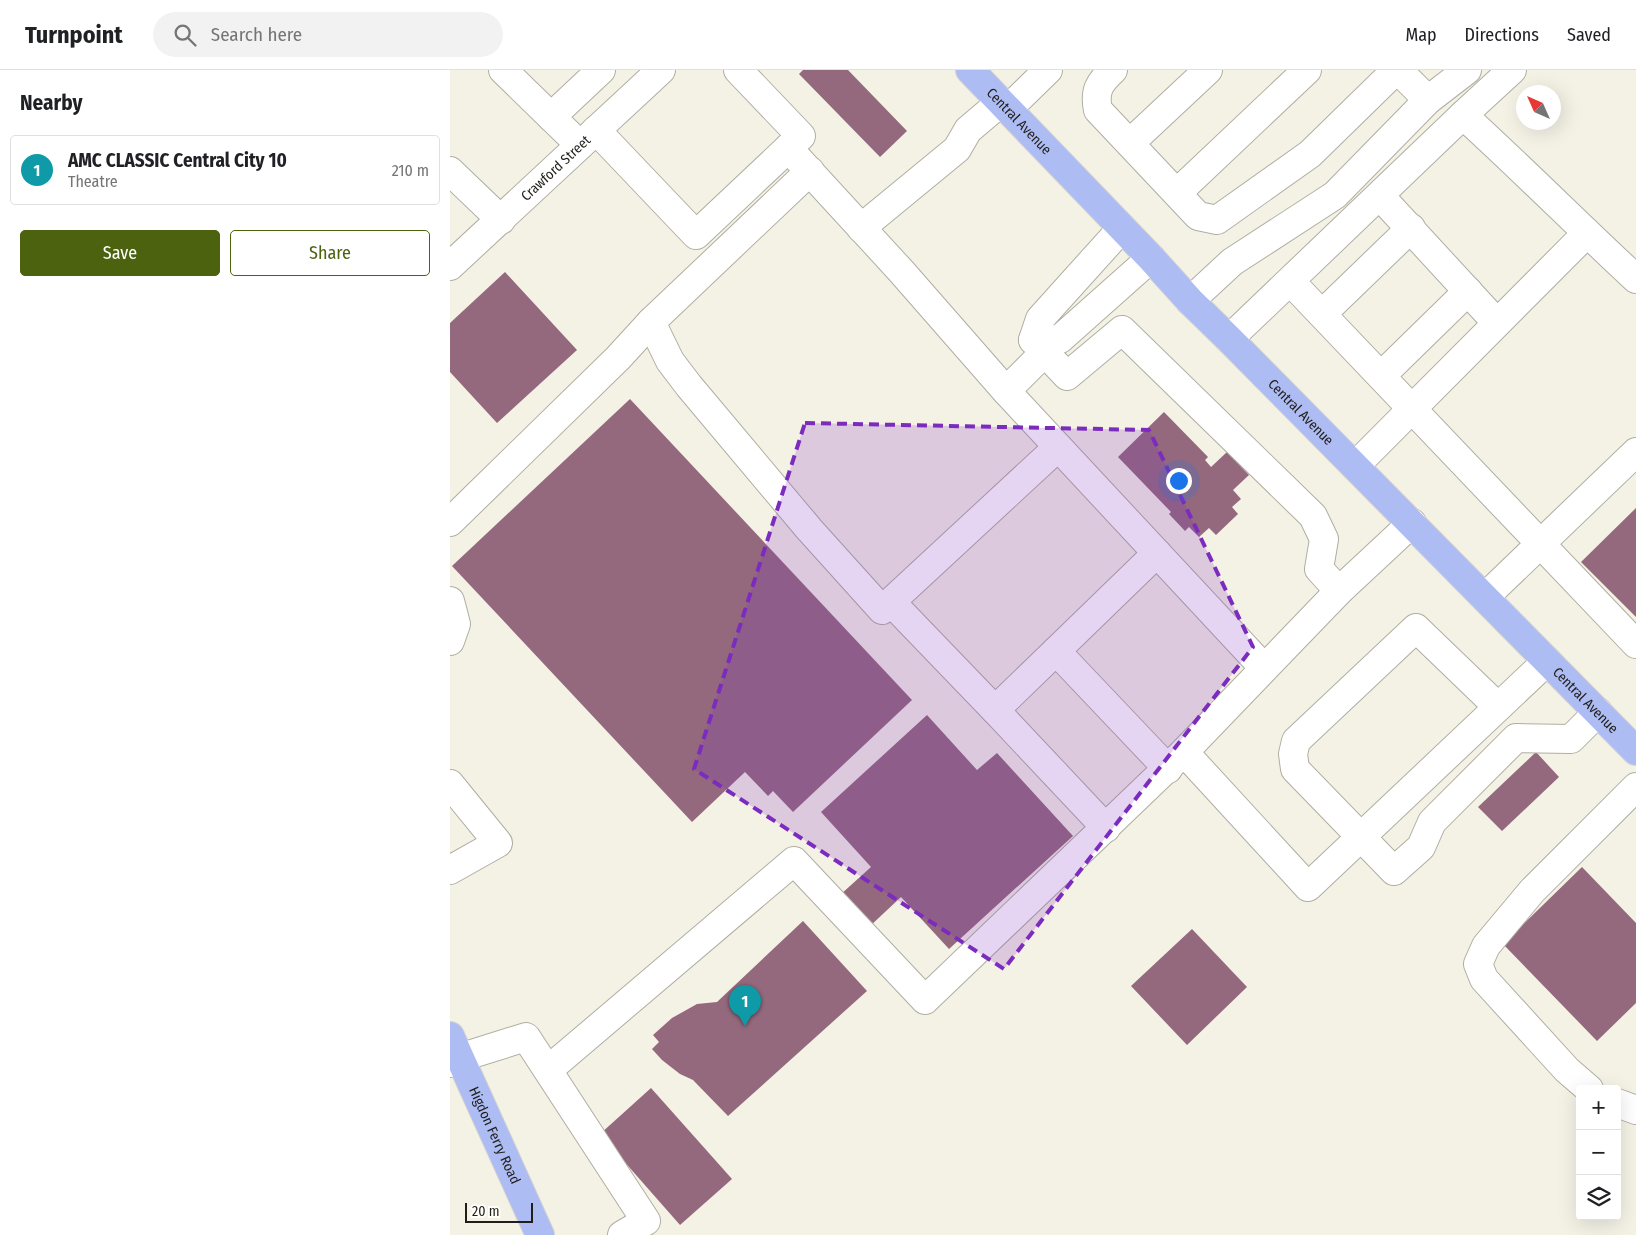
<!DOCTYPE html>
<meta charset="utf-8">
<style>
:root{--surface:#fff;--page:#f2f2f2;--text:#202124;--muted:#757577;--line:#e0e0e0;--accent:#4c620f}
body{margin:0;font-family:"Fira Sans Condensed",sans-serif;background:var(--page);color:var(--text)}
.controls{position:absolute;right:15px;bottom:15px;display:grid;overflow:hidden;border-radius:5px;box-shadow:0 5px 20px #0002}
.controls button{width:45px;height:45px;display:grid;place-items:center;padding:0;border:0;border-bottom:1px solid var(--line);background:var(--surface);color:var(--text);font:25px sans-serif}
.compass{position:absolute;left:1066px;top:15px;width:45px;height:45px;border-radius:50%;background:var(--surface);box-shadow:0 5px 20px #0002;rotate:315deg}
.scale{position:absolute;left:15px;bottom:12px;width:68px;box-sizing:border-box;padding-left:5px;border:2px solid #1f1e1a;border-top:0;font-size:14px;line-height:18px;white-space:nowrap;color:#1f1e1a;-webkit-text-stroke:4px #fffef9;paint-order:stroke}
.you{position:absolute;left:728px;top:410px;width:18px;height:18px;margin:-12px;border:4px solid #fff;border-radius:50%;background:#1a73e8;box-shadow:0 0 0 8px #1a73e833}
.badge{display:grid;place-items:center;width:32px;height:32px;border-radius:50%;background:var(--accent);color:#fff;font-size:16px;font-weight:700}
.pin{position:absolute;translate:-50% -41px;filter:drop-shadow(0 1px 2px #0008)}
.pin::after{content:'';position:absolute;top:26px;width:18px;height:15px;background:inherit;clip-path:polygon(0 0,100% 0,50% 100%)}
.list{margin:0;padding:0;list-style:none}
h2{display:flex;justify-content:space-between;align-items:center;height:65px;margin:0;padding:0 20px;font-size:21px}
h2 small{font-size:16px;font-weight:400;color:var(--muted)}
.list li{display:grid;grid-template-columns:32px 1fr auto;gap:15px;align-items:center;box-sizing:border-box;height:70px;margin:0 10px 10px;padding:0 10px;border:1px solid var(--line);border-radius:5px}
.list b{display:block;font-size:19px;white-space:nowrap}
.list p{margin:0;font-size:16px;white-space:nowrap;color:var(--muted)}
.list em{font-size:16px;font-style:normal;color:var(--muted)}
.actions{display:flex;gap:10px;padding:15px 20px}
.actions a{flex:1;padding:11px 0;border:1px solid var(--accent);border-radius:5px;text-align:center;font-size:18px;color:var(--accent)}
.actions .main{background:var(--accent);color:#fff}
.icon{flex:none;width:28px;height:28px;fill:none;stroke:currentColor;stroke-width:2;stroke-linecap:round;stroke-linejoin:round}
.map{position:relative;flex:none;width:1186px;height:1165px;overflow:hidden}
header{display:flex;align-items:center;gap:30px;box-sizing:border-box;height:70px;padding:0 25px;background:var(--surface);border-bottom:1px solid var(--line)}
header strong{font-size:24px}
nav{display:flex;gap:28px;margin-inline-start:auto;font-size:18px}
.search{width:350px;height:45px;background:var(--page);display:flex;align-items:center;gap:12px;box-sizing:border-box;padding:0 18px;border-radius:28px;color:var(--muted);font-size:19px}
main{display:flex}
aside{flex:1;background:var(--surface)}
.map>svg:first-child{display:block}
.building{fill:#94697e}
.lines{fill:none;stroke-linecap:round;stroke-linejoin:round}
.minor-casing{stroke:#b0aea2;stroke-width:30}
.major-casing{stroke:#d2d2d1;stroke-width:30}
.minor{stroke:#fff;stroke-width:28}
.major{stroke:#aebcf4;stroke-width:28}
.marked{fill:#7b2cbf;fill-opacity:0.2;stroke:#7b2cbf;stroke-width:4;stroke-dasharray:10 6;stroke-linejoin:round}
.labels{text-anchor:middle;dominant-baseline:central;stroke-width:5;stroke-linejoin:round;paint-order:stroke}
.street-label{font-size:14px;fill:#1f1e1a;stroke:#fffef9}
</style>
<header>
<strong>Turnpoint</strong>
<div class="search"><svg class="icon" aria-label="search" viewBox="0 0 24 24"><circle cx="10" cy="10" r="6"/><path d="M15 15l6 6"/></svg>Search here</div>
<nav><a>Map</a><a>Directions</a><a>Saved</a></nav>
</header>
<main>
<aside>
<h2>Nearby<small></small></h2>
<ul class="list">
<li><span class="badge" style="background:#0f9aa8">1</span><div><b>AMC CLASSIC Central City 10</b><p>Theatre</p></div><em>210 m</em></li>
</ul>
<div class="actions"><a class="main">Save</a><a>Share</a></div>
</aside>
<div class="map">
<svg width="1186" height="1165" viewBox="0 0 1186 1165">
<rect width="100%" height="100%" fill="#f4f1e5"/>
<path class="building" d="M 353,0 L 398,0 L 457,61 L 430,87 L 349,4 Z
M 55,202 L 127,280 L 47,353 L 0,302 L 0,253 Z
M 180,329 L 462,630 L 343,742 L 323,721 L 318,726 L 295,702 L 242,752 L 2,496 Z
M 714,342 L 758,387 L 755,390 L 761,397 L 777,382 L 799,405 L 783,420 L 791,429 L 782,437 L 788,444 L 766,465 L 759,458 L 749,467 L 739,457 L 735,461 L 719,444 L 721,442 L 668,387 Z
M 1186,438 L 1186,547 L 1131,492 Z
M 477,645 L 527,700 L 547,683 L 623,766 L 499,879 L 451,827 L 419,857 L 390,825 L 421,797 L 371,742 Z
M 1086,682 L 1109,707 L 1052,761 L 1028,737 Z
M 1132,797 L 1186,853 L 1186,933 L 1147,971 L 1053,874 Z
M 353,851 L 417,921 L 278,1046 L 243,1010 L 230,1004 L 212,990 L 202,979 L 209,972 L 203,965 L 222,948 L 247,934 L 267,932 Z
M 742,859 L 797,917 L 737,975 L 681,916 Z
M 201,1018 L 282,1109 L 230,1155 L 150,1064 Z"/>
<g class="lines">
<defs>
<g id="minor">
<path d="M 53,0 L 130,75"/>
<path d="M 663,0 C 649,13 644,21 648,40 L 748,146 L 767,150 L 860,84 L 946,0"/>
<path d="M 978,30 L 1017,0"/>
<path d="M 558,39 L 598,0"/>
<path d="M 1013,45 L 1062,0"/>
<path d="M 101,47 L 151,0"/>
<path d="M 146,60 L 246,165 L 351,66 L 288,0"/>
<path d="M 680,73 L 758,0"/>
<path d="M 338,78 L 451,201 L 556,321 L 595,282"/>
<path d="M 0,101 L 51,150"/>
<path d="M 727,123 L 857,0"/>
<path d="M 930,126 L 1047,253"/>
<path d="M 411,158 L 507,79 L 518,60 L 551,32"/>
<path d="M 672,158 L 590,249 L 583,270 L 610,269 L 701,188"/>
<path id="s1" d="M 0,196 L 211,0"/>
<path d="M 841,212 L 1186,574"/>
<path d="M 740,231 L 782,192 L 885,125 L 978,30 L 948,0"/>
<path d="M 872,244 L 961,158"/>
<path d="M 201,252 L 220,291 L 239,316 L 359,459 L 432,540 L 608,377"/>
<path d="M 779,269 L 1013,45 C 1072,99 1128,155 1186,209"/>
<path d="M 583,270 L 617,306 L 672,260 L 863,446 L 874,469 L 869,499 L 889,521"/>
<path d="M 931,306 L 1018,221"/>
<path d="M 556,321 L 814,598"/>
<path d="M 905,396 L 1137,163"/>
<path d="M 0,452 L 168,288 L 201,252 L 360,101"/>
<path d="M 962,453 L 889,521 L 734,682 L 858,817 L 1097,591"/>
<path d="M 1035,527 L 1186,382"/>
<path d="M 0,531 L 6,554 L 0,571"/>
<path d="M 441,532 L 545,640 L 606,581 L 718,699"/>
<path d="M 606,581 L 707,483"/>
<path d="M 1048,637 L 966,558 L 846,671 L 843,684 L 845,699 L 944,801 L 971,777 L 982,752 L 1066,668 L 1121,669 L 1148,642"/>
<path d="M 545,640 L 656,758"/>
<path d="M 0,714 L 48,773 L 0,800"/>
<path d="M 0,993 L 9,988 L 76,967 L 196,1151 L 172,1165"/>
<path d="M 98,1000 L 344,791 L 475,930 L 734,682"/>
<path d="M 1139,1019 L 1117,1000 L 1034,909 L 1028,894 L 1036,876 L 1082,821 L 1186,717"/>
<path d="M 1167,1033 L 1186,1040"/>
</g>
<g id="major">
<path id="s2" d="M 520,0 L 701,188 L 740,231 L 779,269 L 1186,681"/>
<path id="s3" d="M 0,966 L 90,1165"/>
</g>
</defs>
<use href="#minor" class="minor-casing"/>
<use href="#major" class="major-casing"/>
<use href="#minor" class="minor"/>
<use href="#major" class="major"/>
</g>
<path class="marked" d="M 355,353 L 699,360 L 803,577 L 554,899 L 244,699 Z"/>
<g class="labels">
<g class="street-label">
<text stroke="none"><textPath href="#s2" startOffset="71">Central Avenue</textPath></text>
<text stroke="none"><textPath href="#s1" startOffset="144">Crawford Street</textPath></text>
<text stroke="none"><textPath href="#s2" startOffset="476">Central Avenue</textPath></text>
<text stroke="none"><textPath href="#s2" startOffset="881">Central Avenue</textPath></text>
<text stroke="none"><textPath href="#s3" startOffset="109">Higdon Ferry Road</textPath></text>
</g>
</g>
</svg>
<div class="controls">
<button>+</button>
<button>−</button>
<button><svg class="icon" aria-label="layers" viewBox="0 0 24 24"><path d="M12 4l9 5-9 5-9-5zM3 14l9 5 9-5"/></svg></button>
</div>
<svg class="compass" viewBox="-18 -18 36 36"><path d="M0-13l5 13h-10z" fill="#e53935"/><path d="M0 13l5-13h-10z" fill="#757577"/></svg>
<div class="scale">20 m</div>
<div class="you"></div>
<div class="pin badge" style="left:295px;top:956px;background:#0f9aa8">1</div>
</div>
</main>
